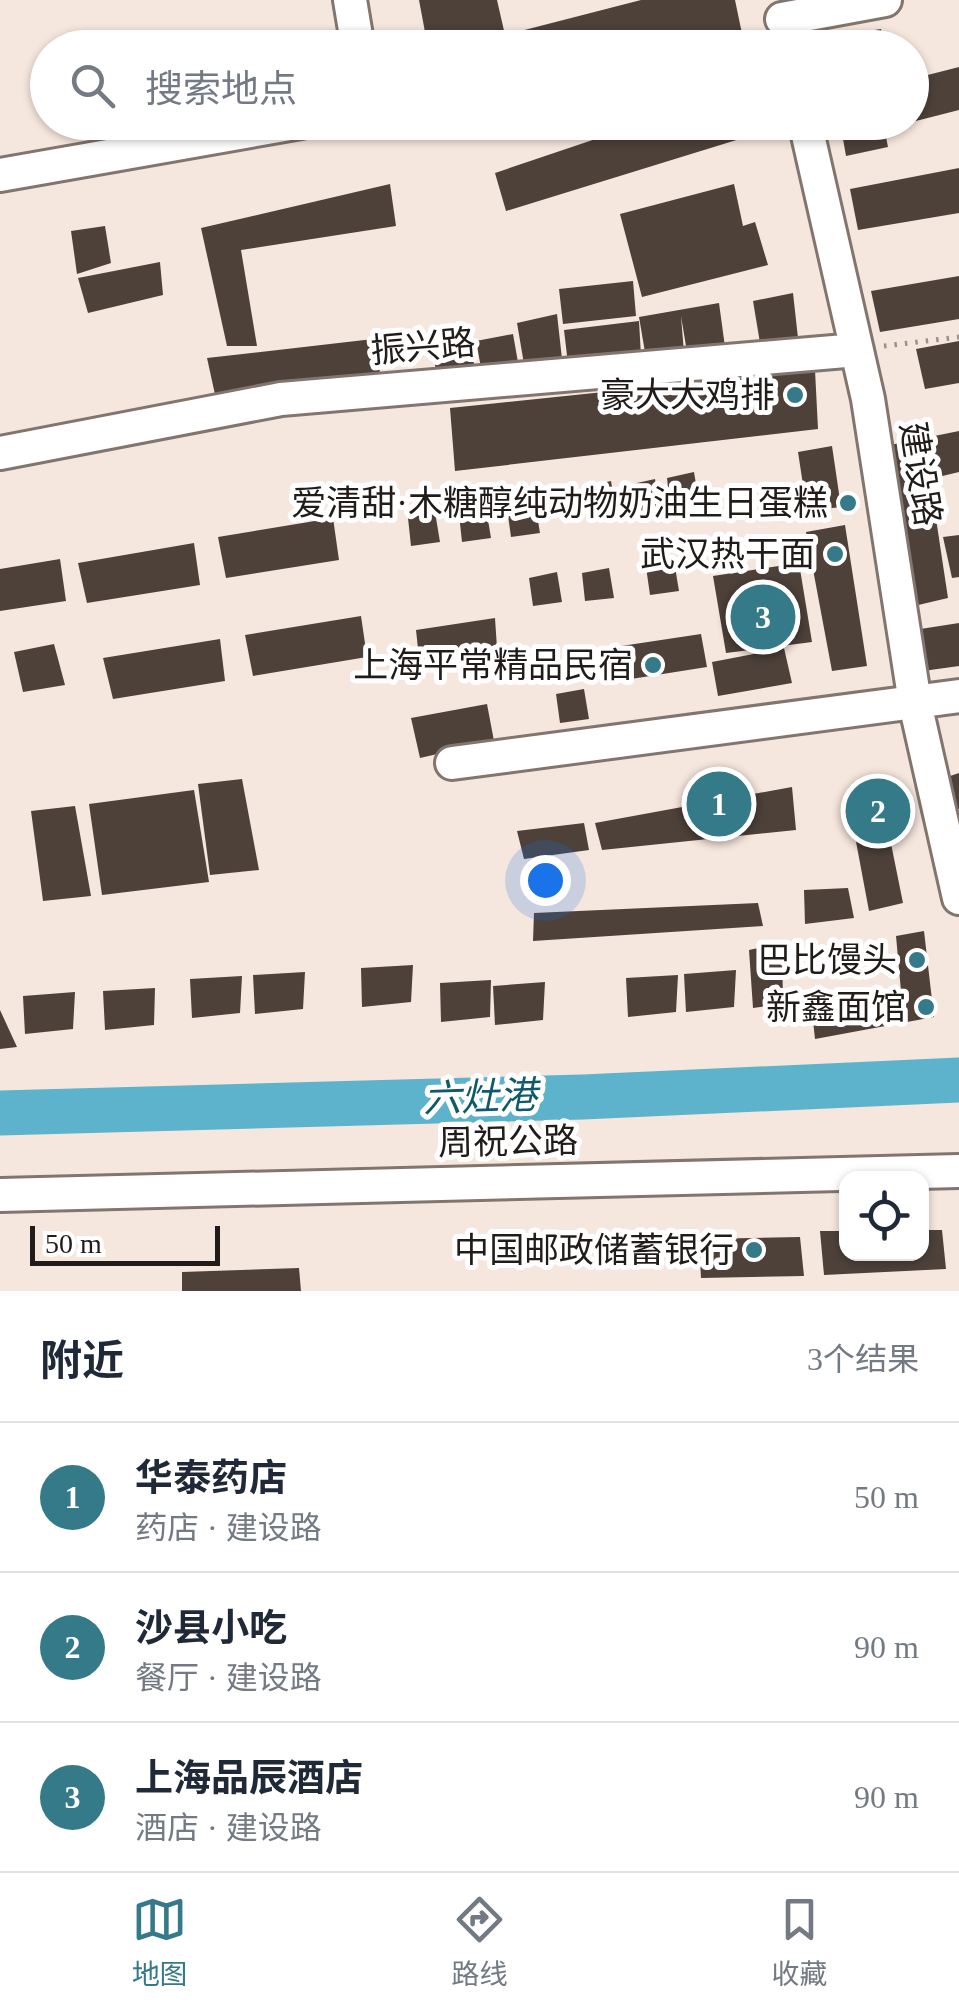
<!DOCTYPE html>
<html lang="zh">
<meta charset="utf-8">
<style>
:root{--surface:#fff;--page:#f2f2f3;--text:#1f2937;--muted:#747a83;--line:#e0e1e3;--accent:#357a89}
body{margin:0;font-family:"Times New Roman","Noto Sans SC",serif;background:var(--page);color:var(--text)}
.controls{position:absolute;right:30px;bottom:30px;display:grid;overflow:hidden;border-radius:20px;box-shadow:0 2px 8px #0004}
.controls button{width:90px;height:90px;display:grid;place-items:center;padding:0;border:0;border-bottom:2px solid var(--line);background:var(--surface);color:var(--text);font:50px sans-serif}
.scale{position:absolute;left:30px;bottom:25px;width:190px;box-sizing:border-box;padding-left:10px;border:5px solid #211c19;border-top:0;font-size:28px;line-height:35px;white-space:nowrap;color:#211c19;-webkit-text-stroke:8px #fff;paint-order:stroke}
.you{position:absolute;left:545px;top:880px;width:35px;height:35px;margin:-25px;border:8px solid #fff;border-radius:50%;background:#1a73e8;box-shadow:0 0 0 15px #1a73e833}
.badge{display:grid;place-items:center;width:65px;height:65px;border-radius:50%;background:var(--accent);color:#fff;font-size:32px;font-weight:700}
.pin{position:absolute;translate:-50% -50%;border:5px solid #fff;box-shadow:0 2px 10px #0006}
.list{margin:0;padding:0;list-style:none}
h2{display:flex;justify-content:space-between;align-items:center;height:130px;margin:0;padding:0 40px;font-size:42px}
h2 small{font-size:32px;font-weight:400;color:var(--muted)}
.list li{display:grid;grid-template-columns:65px 1fr auto;gap:30px;align-items:center;box-sizing:border-box;height:150px;padding:0 40px;border-top:2px solid var(--line)}
.list b{display:block;font-size:38px;white-space:nowrap}
.list p{margin:0;font-size:32px;white-space:nowrap;color:var(--muted)}
.list em{font-size:32px;font-style:normal;color:var(--muted)}
.icon{flex:none;width:55px;height:55px;fill:none;stroke:currentColor;stroke-width:2;stroke-linecap:round;stroke-linejoin:round}
.map{position:relative;flex:none;width:959px;height:1291px;overflow:hidden}
.search{position:absolute;background:var(--surface);box-shadow:0 2px 8px #0004;left:30px;right:30px;top:30px;height:110px;display:flex;align-items:center;gap:25px;box-sizing:border-box;padding:0 35px;border-radius:55px;color:var(--muted);font-size:38px}
.sheet{height:580px;background:var(--surface)}
nav{display:flex;justify-content:space-around;align-items:center;box-sizing:border-box;height:140px;border-top:2px solid var(--line);background:var(--surface);font-size:28px;color:var(--muted)}
nav a{display:grid;justify-items:center;gap:5px}
nav .on{color:var(--accent)}
.map>svg:first-child{display:block}
.lines{fill:none;stroke-linecap:round;stroke-linejoin:round}
.river{stroke:#5cb3cb;stroke-width:45}
.building{fill:#4d413a}
.minor-casing{stroke:#82756d;stroke-width:38}
.path{stroke:#9b918a;stroke-width:5;stroke-dasharray:2.5 8;stroke-linecap:butt}
.minor{stroke:#fff;stroke-width:32}
.poi-dot{fill:#357a89;stroke:#fff;stroke-width:4}
.labels{text-anchor:middle;dominant-baseline:central;stroke-width:10;stroke-linejoin:round;paint-order:stroke}
.street-label{font-size:35px;fill:#211c19;stroke:#fff}
.poi-label{font-size:35px;fill:#211c19;stroke:#fff;text-anchor:end}
.water-label{font-size:38px;font-style:italic;fill:#0e596a;stroke:#fff}
</style>
<div class="map">
<svg width="959" height="1291" viewBox="0 0 959 1291">
<rect width="100%" height="100%" fill="#f6e7de"/>
<g class="lines">
<path class="river" d="M 0,1113 L 583,1097 L 959,1080"/>
</g>
<path class="building" d="M 419,0 L 497,0 L 505,35 L 641,0 L 735,0 L 745,48 L 428,48 Z
M 881,29 L 885,48 L 826,48 L 823,38 Z
M 959,67 L 959,110 L 912,122 L 912,79 Z
M 646,122 L 764,122 L 766,131 L 506,211 L 495,173 Z
M 840,122 L 883,122 L 888,147 L 846,156 Z
M 959,168 L 959,213 L 858,230 L 850,189 Z
M 390,184 L 396,226 L 241,250 L 257,346 L 227,346 L 201,228 Z
M 734,184 L 743,226 L 755,222 L 768,265 L 642,297 L 620,214 Z
M 105,226 L 111,263 L 77,274 L 71,231 Z
M 160,262 L 163,295 L 88,313 L 78,278 Z
M 959,276 L 959,319 L 880,332 L 871,291 Z
M 633,281 L 636,316 L 563,324 L 559,289 Z
M 793,293 L 798,338 L 760,343 L 753,301 Z
M 719,303 L 725,347 L 687,352 L 681,316 L 684,353 L 646,358 L 639,317 Z
M 557,314 L 562,359 L 524,364 L 517,323 Z
M 639,321 L 641,356 L 568,364 L 564,330 Z
M 513,334 L 519,368 L 482,373 L 476,341 Z
M 382,338 L 379,380 L 216,399 L 207,358 Z
M 470,341 L 476,376 L 438,381 L 432,349 Z
M 959,341 L 959,383 L 925,389 L 916,349 Z
M 815,370 L 818,429 L 455,471 L 450,408 Z
M 959,431 L 959,472 L 930,479 L 948,598 L 914,606 L 885,446 Z
M 832,446 L 841,507 L 807,511 L 798,452 Z
M 694,472 L 699,502 L 670,506 L 667,478 Z
M 655,479 L 660,509 L 631,514 L 628,485 Z
M 611,481 L 616,511 L 587,515 L 583,487 Z
M 535,503 L 540,533 L 511,537 L 507,508 Z
M 486,508 L 491,538 L 462,542 L 459,514 Z
M 435,512 L 440,542 L 411,546 L 408,518 Z
M 333,518 L 339,560 L 226,578 L 218,537 Z
M 845,525 L 867,666 L 832,671 L 806,532 Z
M 959,535 L 959,577 L 952,578 L 943,537 Z
M 194,543 L 200,585 L 87,603 L 78,563 Z
M 60,559 L 66,601 L 0,611 L 0,569 Z
M 674,561 L 679,591 L 650,595 L 646,567 Z
M 799,563 L 812,642 L 726,653 L 713,576 Z
M 609,568 L 614,598 L 585,601 L 582,573 Z
M 557,572 L 562,602 L 533,606 L 529,578 Z
M 361,616 L 367,657 L 253,676 L 245,635 Z
M 495,618 L 497,648 L 419,658 L 416,630 Z
M 959,623 L 959,666 L 923,671 L 914,630 Z
M 701,634 L 707,667 L 612,682 L 608,648 Z
M 220,639 L 225,681 L 113,699 L 103,658 Z
M 54,644 L 65,685 L 23,692 L 14,652 Z
M 784,648 L 792,683 L 718,696 L 712,662 Z
M 584,689 L 589,719 L 560,723 L 556,694 Z
M 487,704 L 494,741 L 420,758 L 411,718 Z
M 959,773 L 959,809 L 957,809 L 950,776 Z
M 242,779 L 259,870 L 210,875 L 198,784 Z
M 792,787 L 796,830 L 602,850 L 595,823 Z
M 880,789 L 903,903 L 869,911 L 848,799 Z
M 194,790 L 209,882 L 102,895 L 89,804 Z
M 75,806 L 91,896 L 43,901 L 31,811 Z
M 584,823 L 589,850 L 524,859 L 517,831 Z
M 848,888 L 854,918 L 805,924 L 804,890 Z
M 758,903 L 763,926 L 533,941 L 534,913 Z
M 924,931 L 934,1017 L 815,1039 L 811,1002 L 901,991 L 896,936 Z
M 782,943 L 783,1004 L 753,1008 L 749,950 Z
M 413,965 L 411,1002 L 362,1007 L 361,968 Z
M 736,970 L 734,1007 L 686,1012 L 684,974 Z
M 305,972 L 303,1009 L 255,1014 L 253,975 Z
M 678,975 L 676,1012 L 628,1017 L 626,978 Z
M 242,976 L 240,1013 L 192,1018 L 190,979 Z
M 491,980 L 490,1017 L 441,1022 L 440,983 Z
M 545,982 L 543,1020 L 495,1025 L 493,986 Z
M 155,988 L 154,1025 L 105,1030 L 103,991 Z
M 75,992 L 73,1029 L 25,1034 L 23,996 Z
M 0,1010 L 17,1047 L 0,1049 Z
M 922,1230 L 942,1230 L 946,1269 L 824,1275 L 820,1231 L 846,1231 L 846,1254 L 922,1254 Z
M 800,1237 L 804,1276 L 701,1278 L 699,1239 Z
M 299,1268 L 301,1291 L 182,1291 L 182,1272 Z"/>
<g class="lines">
<defs>
<path id="minor" d="M 350,0 L 358,48
M 782,19 L 885,0
M 805,122 L 868,399 L 915,703 L 959,898
M 0,175 L 301,122
M 0,453 L 281,399 L 857,350
M 452,763 L 959,696
M 0,1195 L 959,1171"/>
</defs>
<use href="#minor" class="minor-casing"/>
<path class="path" d="M 884,346 L 959,337"/>
<use href="#minor" class="minor"/>
</g>
<g class="poi-dot">
<circle cx="795" cy="395" r="10"/>
<circle cx="848" cy="503" r="10"/>
<circle cx="835" cy="554" r="10"/>
<circle cx="653" cy="665" r="10"/>
<circle cx="917" cy="960" r="10"/>
<circle cx="926" cy="1007" r="10"/>
<circle cx="754" cy="1250" r="10"/>
</g>
<g class="labels">
<g class="street-label">
<text transform="translate(423 347) rotate(-5)">振兴路</text>
<text transform="translate(920 474) rotate(81)">建设路</text>
<text transform="translate(508 1142) rotate(-1)">周祝公路</text>
</g>
<g class="poi-label">
<text x="775" y="395">豪大大鸡排</text>
<text x="828" y="503">爱清甜·木糖醇纯动物奶油生日蛋糕</text>
<text x="815" y="554">武汉热干面</text>
<text x="633" y="665">上海平常精品民宿</text>
<text x="897" y="960">巴比馒头</text>
<text x="906" y="1007">新鑫面馆</text>
<text x="734" y="1250">中国邮政储蓄银行</text>
</g>
<g class="water-label">
<text transform="translate(480 1097) rotate(-2)">六灶港</text>
</g>
</g>
</svg>
<div class="controls">
<button><svg class="icon" aria-label="locate" viewBox="0 0 24 24"><circle cx="12" cy="12" r="6"/><path d="M12 2v4M12 18v4M2 12h4M18 12h4"/></svg></button>
</div>
<div class="scale">50 m</div>
<div class="you"></div>
<div class="pin badge" style="left:719px;top:804px">1</div>
<div class="pin badge" style="left:878px;top:811px">2</div>
<div class="pin badge" style="left:763px;top:617px">3</div>
<div class="search"><svg class="icon" aria-label="search" viewBox="0 0 24 24"><circle cx="10" cy="10" r="6"/><path d="M15 15l6 6"/></svg>搜索地点</div>
</div>
<section class="sheet">
<h2>附近<small>3个结果</small></h2>
<ul class="list">
<li><span class="badge">1</span><div><b>华泰药店</b><p>药店 · 建设路</p></div><em>50 m</em></li>
<li><span class="badge">2</span><div><b>沙县小吃</b><p>餐厅 · 建设路</p></div><em>90 m</em></li>
<li><span class="badge">3</span><div><b>上海品辰酒店</b><p>酒店 · 建设路</p></div><em>90 m</em></li>
</ul>
</section>
<nav>
<a class="on"><svg class="icon" aria-label="map" viewBox="0 0 24 24"><path d="M3 6l6-2 6 2 6-2v14l-6 2-6-2-6 2zM9 4v14M15 6v14"/></svg>地图</a>
<a><svg class="icon" aria-label="directions" viewBox="0 0 24 24"><path d="M12 3l9 9-9 9-9-9zM9 14v-3h6M13 9l2 2-2 2"/></svg>路线</a>
<a><svg class="icon" aria-label="saved" viewBox="0 0 24 24"><path d="M7 4h10v16l-5-4-5 4z"/></svg>收藏</a>
</nav>
